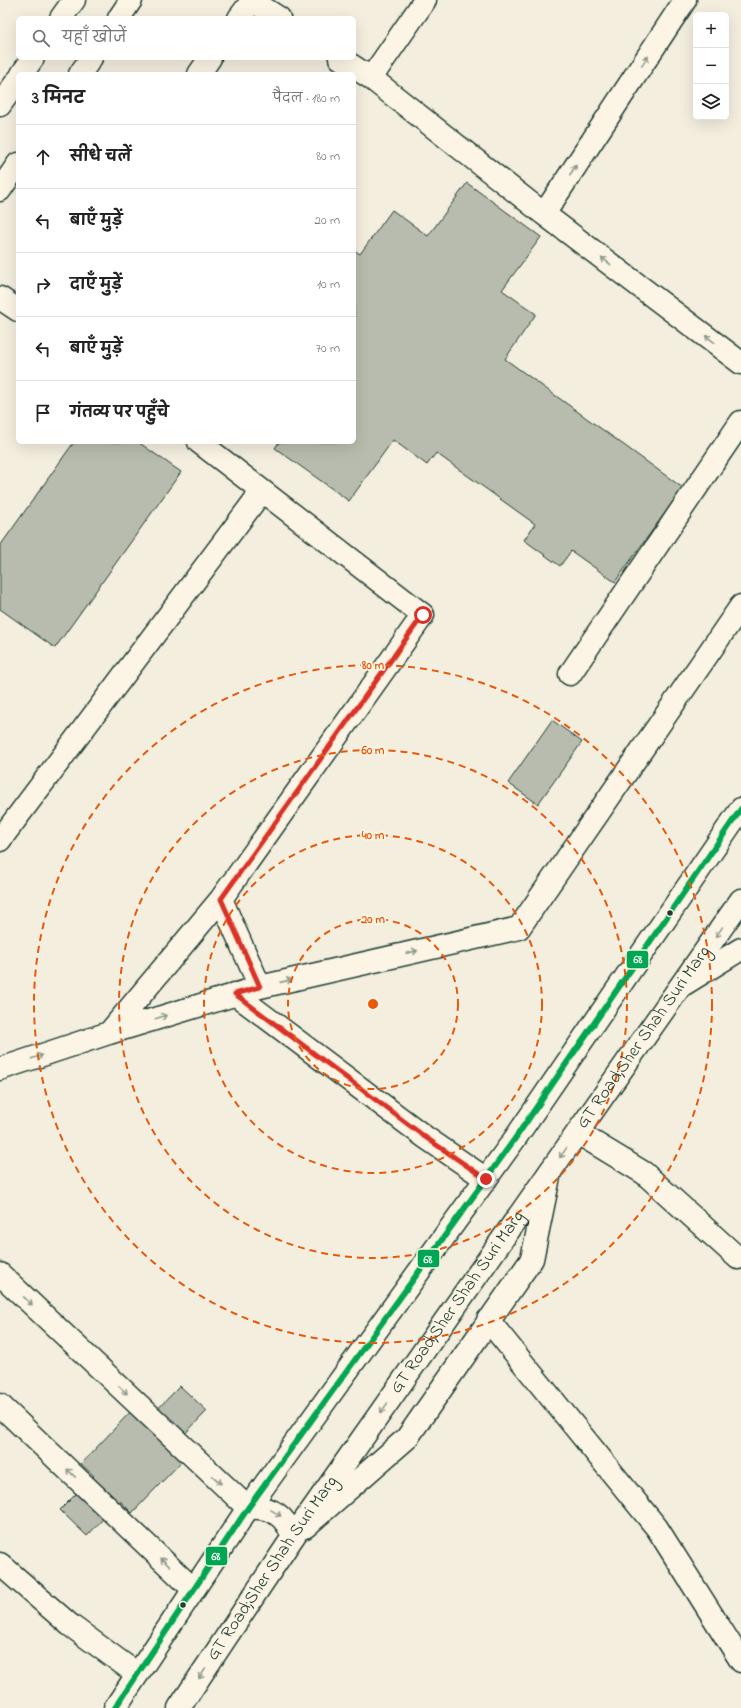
<!DOCTYPE html>
<html lang="hi">
<meta charset="utf-8">
<style>
:root{--surface:#fff;--page:#f6f6f6;--text:#222;--muted:#767676;--line:#e0e0e0}
body{margin:0;font-family:"Indie Flower","Playpen Sans Deva",sans-serif;background:var(--page);color:var(--text)}
.controls{position:absolute;right:12px;top:12px;display:grid;overflow:hidden;border-radius:6px;box-shadow:0 4px 16px #0002}
.controls button{width:36px;height:36px;display:grid;place-items:center;padding:0;border:0;border-bottom:1px solid var(--line);background:var(--surface);color:var(--text);font:20px sans-serif}
.stop{position:absolute;width:12px;height:12px;margin:-9px;border:3px solid #d93025;border-radius:50%;background:#fff}
.stop.end{background:#d93025;border-color:#fff;box-shadow:0 1px 4px #0008}
.list{margin:0;padding:0;list-style:none}
h2{display:flex;justify-content:space-between;align-items:center;height:52px;margin:0;padding:0 16px;font-size:17px}
h2 small{font-size:13px;font-weight:400;color:var(--muted)}
.list li{display:grid;grid-template-columns:26px 1fr auto;gap:12px;align-items:center;box-sizing:border-box;height:64px;padding:0 16px;border-top:1px solid var(--line)}
.list b{display:block;font-size:15px;white-space:nowrap}
.list em{font-size:13px;font-style:normal;color:var(--muted)}
.icon{flex:none;width:22px;height:22px;fill:none;stroke:currentColor;stroke-width:2;stroke-linecap:round;stroke-linejoin:round}
.map{position:relative;flex:none;width:741px;height:1708px;overflow:hidden}
.search{position:absolute;background:var(--surface);box-shadow:0 4px 16px #0002;left:16px;top:16px;width:340px;height:44px;display:flex;align-items:center;gap:10px;box-sizing:border-box;padding:0 14px;border-radius:6px;color:var(--muted);font-size:15px}
.panel{position:absolute;background:var(--surface);box-shadow:0 4px 16px #0002;left:16px;top:72px;width:340px;height:372px;border-radius:6px}
.map>svg:first-child{display:block}
.building{fill:#b8bcae;stroke:#1f3d34}
.lines{fill:none;stroke-linecap:round;stroke-linejoin:round}
.minor-casing{stroke:#1f3d34;stroke-width:25}
.highway-casing{stroke:#1f3d34;stroke-width:25}
.minor{stroke:#fcf5e5;stroke-width:22}
.highway{stroke:#fcf5e5;stroke-width:22}
.bus-1-casing{stroke:#fcf5e5;stroke-width:9}
.bus-1{stroke:#00a651;stroke-width:6}
.oneway{stroke:#8e998c}
.route{stroke:#d93025;stroke-width:5}
.ring{fill:none;stroke:#e8590c;stroke-width:2;stroke-dasharray:7 5}
.bus-dot{fill:#1f3d34;stroke:#fcf5e5;stroke-width:1.5}
.labels{text-anchor:middle;dominant-baseline:central;stroke-width:3.5;stroke-linejoin:round;paint-order:stroke}
.street-label{font-size:18px;fill:#1f3d34;stroke:#fcf5e5}
.centre{fill:#e8590c;stroke:#fcf5e5;stroke-width:2}
.ring-label{font-size:12px;text-anchor:middle;font-weight:bold;fill:#e8590c;stroke:#fcf5e5;stroke-width:3.5;stroke-linejoin:round;paint-order:stroke}
.line-badge{stroke:#fcf5e5;stroke-width:1.5}
.badge-label{font-size:11px;text-anchor:middle;font-weight:bold;fill:#fff}
</style>
<div class="map">
<svg width="741" height="1708" viewBox="0 0 741 1708">
<rect width="100%" height="100%" fill="#f3eede"/>
<filter id="ink" filterUnits="userSpaceOnUse"><feTurbulence type="fractalNoise" baseFrequency=".025" numOctaves="2"/><feDisplacementMap in="SourceGraphic" scale="8" xChannelSelector="R" yChannelSelector="G"/><feConvolveMatrix kernelMatrix="1 2 1 2 8 2 1 2 1" color-interpolation-filters="sRGB"/></filter>
<g filter="url(#ink)">
<path class="building" d="M 467,183 L 541,237 L 502,290 L 536,314 L 505,359 L 683,488 L 615,582 L 571,551 L 560,566 L 524,540 L 535,524 L 436,453 L 427,465 L 393,440 L 349,501 L 275,448 L 279,442 L 354,442 L 354,250 L 360,254 L 392,210 L 428,236 Z
M 74,442 L 138,442 L 181,472 L 55,648 L 0,609 L 0,546 Z
M 552,720 L 582,742 L 538,804 L 508,783 Z
M 180,1386 L 207,1411 L 172,1447 L 184,1459 L 132,1513 L 120,1501 L 87,1536 L 60,1510 L 94,1476 L 81,1464 L 133,1409 L 145,1422 Z"/>
<g class="lines">
<defs>
<path id="minor" d="M 251,0 L 279,18
M 425,0 L 371,78 L 544,214
M 685,0 L 544,214 L 741,363
M 61,18 L 74,0
M 119,18 L 131,0
M 239,18 L 252,1
M 340,58 L 371,78
M 22,74 L 33,58
M 80,74 L 91,58
M 199,74 L 210,58
M 0,105 L 18,80
M 0,190 L 18,164
M 0,298 L 18,310
M 570,674 L 741,422
M 0,840 L 262,491
M 221,899 L 260,987
M 681,986 L 741,949
M 235,994 L 425,1137 L 486,1179
M 109,1033 L 221,899 L 423,615 L 199,442
M 0,1069 L 109,1033 L 260,987 L 519,928 L 741,606
M 578,1133 L 644,1173 L 738,1258
M 0,1274 L 248,1508
M 488,1320 L 657,1528 L 741,1661
M 0,1405 L 193,1589
M 305,1527 L 407,1438 L 532,1259 L 550,1172
M 0,1564 L 70,1625 L 137,1674"/>
<g id="highway">
<path d="M 248,1508 C 271,1506 285,1515 293,1537"/>
<path d="M 115,1708 L 248,1508 L 514,1140 L 741,809"/>
<path id="s1" d="M 179,1708 L 293,1537 L 741,900"/>
</g>
</defs>
<use href="#minor" class="minor-casing"/>
<use href="#highway" class="highway-casing"/>
<use href="#minor" class="minor"/>
<use href="#highway" class="highway"/>
<defs>
<path id="bus-1" d="M 115,1708 L 248,1508 L 514,1140 L 741,809"/>
</defs>
<use href="#bus-1" class="bus-1-casing"/>
<use href="#bus-1" class="bus-1"/>
</g>
<defs><path id="oneway-shaft" d="M-6 0H5M1.5-3L5.5 0L1.5 3" fill="none" stroke-width="1.6" stroke-linecap="round" stroke-linejoin="round"/></defs>
<g class="oneway">
<use href="#oneway-shaft" transform="translate(645 61) rotate(-57)"/>
<use href="#oneway-shaft" transform="translate(573 170) rotate(-57)"/>
<use href="#oneway-shaft" transform="translate(606 261) rotate(-143)"/>
<use href="#oneway-shaft" transform="translate(710 339) rotate(-143)"/>
<use href="#oneway-shaft" transform="translate(719 932) rotate(125)"/>
<use href="#oneway-shaft" transform="translate(412 952) rotate(-13)"/>
<use href="#oneway-shaft" transform="translate(286 981) rotate(-13)"/>
<use href="#oneway-shaft" transform="translate(161 1017) rotate(-17)"/>
<use href="#oneway-shaft" transform="translate(37 1057) rotate(-18)"/>
<use href="#oneway-shaft" transform="translate(563 1153) rotate(125)"/>
<use href="#oneway-shaft" transform="translate(28 1301) rotate(43)"/>
<use href="#oneway-shaft" transform="translate(123 1390) rotate(43)"/>
<use href="#oneway-shaft" transform="translate(384 1408) rotate(125)"/>
<use href="#oneway-shaft" transform="translate(71 1473) rotate(-136)"/>
<use href="#oneway-shaft" transform="translate(217 1480) rotate(43)"/>
<use href="#oneway-shaft" transform="translate(276 1513) rotate(31)"/>
<use href="#oneway-shaft" transform="translate(165 1562) rotate(-136)"/>
<use href="#oneway-shaft" transform="translate(202 1674) rotate(124)"/>
</g>
</g>
<g class="lines" filter="url(#ink)">
<path class="route" d="M 423,615 L 221,899 L 260,987 L 235,994 L 425,1137 L 486,1179"/>
</g>
<g class="ring">
<circle cx="373" cy="1004" r="85"/>
<circle cx="373" cy="1004" r="169"/>
<circle cx="373" cy="1004" r="254"/>
<circle cx="373" cy="1004" r="339"/>
</g>
<g class="bus-dot">
<circle cx="670" cy="913" r="3.5"/>
<circle cx="183" cy="1605" r="3.5"/>
</g>
<g class="labels">
<g class="street-label">
<text stroke="none"><textPath href="#s1" startOffset="816">GT Road;Sher Shah Suri Marg</textPath></text>
<text stroke="none"><textPath href="#s1" startOffset="492">GT Road;Sher Shah Suri Marg</textPath></text>
<text stroke="none"><textPath href="#s1" startOffset="168">GT Road;Sher Shah Suri Marg</textPath></text>
</g>
</g>
<circle cx="373" cy="1004" r="6" class="centre"/>
<g class="ring-label">
<text x="373" y="669">80 m</text>
<text x="373" y="754">60 m</text>
<text x="373" y="839">40 m</text>
<text x="373" y="923">20 m</text>
</g>
<g class="line-badge">
<rect x="626" y="950" width="23" height="19" rx="4" fill="#00a651"/>
<rect x="417" y="1249" width="23" height="19" rx="4" fill="#00a651"/>
<rect x="205" y="1546" width="23" height="20" rx="4" fill="#00a651"/>
</g>
<g class="badge-label">
<text x="638" y="963">68</text>
<text x="428" y="1263">68</text>
<text x="216" y="1560">68</text>
</g>
</svg>
<div class="controls">
<button>+</button>
<button>−</button>
<button><svg class="icon" aria-label="layers" viewBox="0 0 24 24"><path d="M12 4l9 5-9 5-9-5zM3 14l9 5 9-5"/></svg></button>
</div>
<div class="stop" style="left:423px;top:615px"></div>
<div class="stop end" style="left:486px;top:1179px"></div>
<div class="search"><svg class="icon" aria-label="search" viewBox="0 0 24 24"><circle cx="10" cy="10" r="6"/><path d="M15 15l6 6"/></svg>यहाँ खोजें</div>
<section class="panel">
<h2>3 मिनट<small>पैदल · 180 m</small></h2>
<ul class="list">
<li><svg class="icon" aria-label="ahead" viewBox="0 0 24 24"><path d="M12 20V5M6 11l6-6 6 6"/></svg><div><b>सीधे चलें</b></div><em>80 m</em></li>
<li><svg class="icon" aria-label="left" viewBox="0 0 24 24"><path d="M17 20v-9H6M10 6l-5 5 5 5"/></svg><div><b>बाएँ मुड़ें</b></div><em>20 m</em></li>
<li><svg class="icon" aria-label="right" viewBox="0 0 24 24"><path d="M7 20v-9h11M14 6l5 5-5 5"/></svg><div><b>दाएँ मुड़ें</b></div><em>10 m</em></li>
<li><svg class="icon" aria-label="left" viewBox="0 0 24 24"><path d="M17 20v-9H6M10 6l-5 5 5 5"/></svg><div><b>बाएँ मुड़ें</b></div><em>70 m</em></li>
<li><svg class="icon" aria-label="arrive" viewBox="0 0 24 24"><path d="M6 21V4h12l-3 4 3 4H6"/></svg><div><b>गंतव्य पर पहुँचे</b></div></li>
</ul>
</section>
</div>
